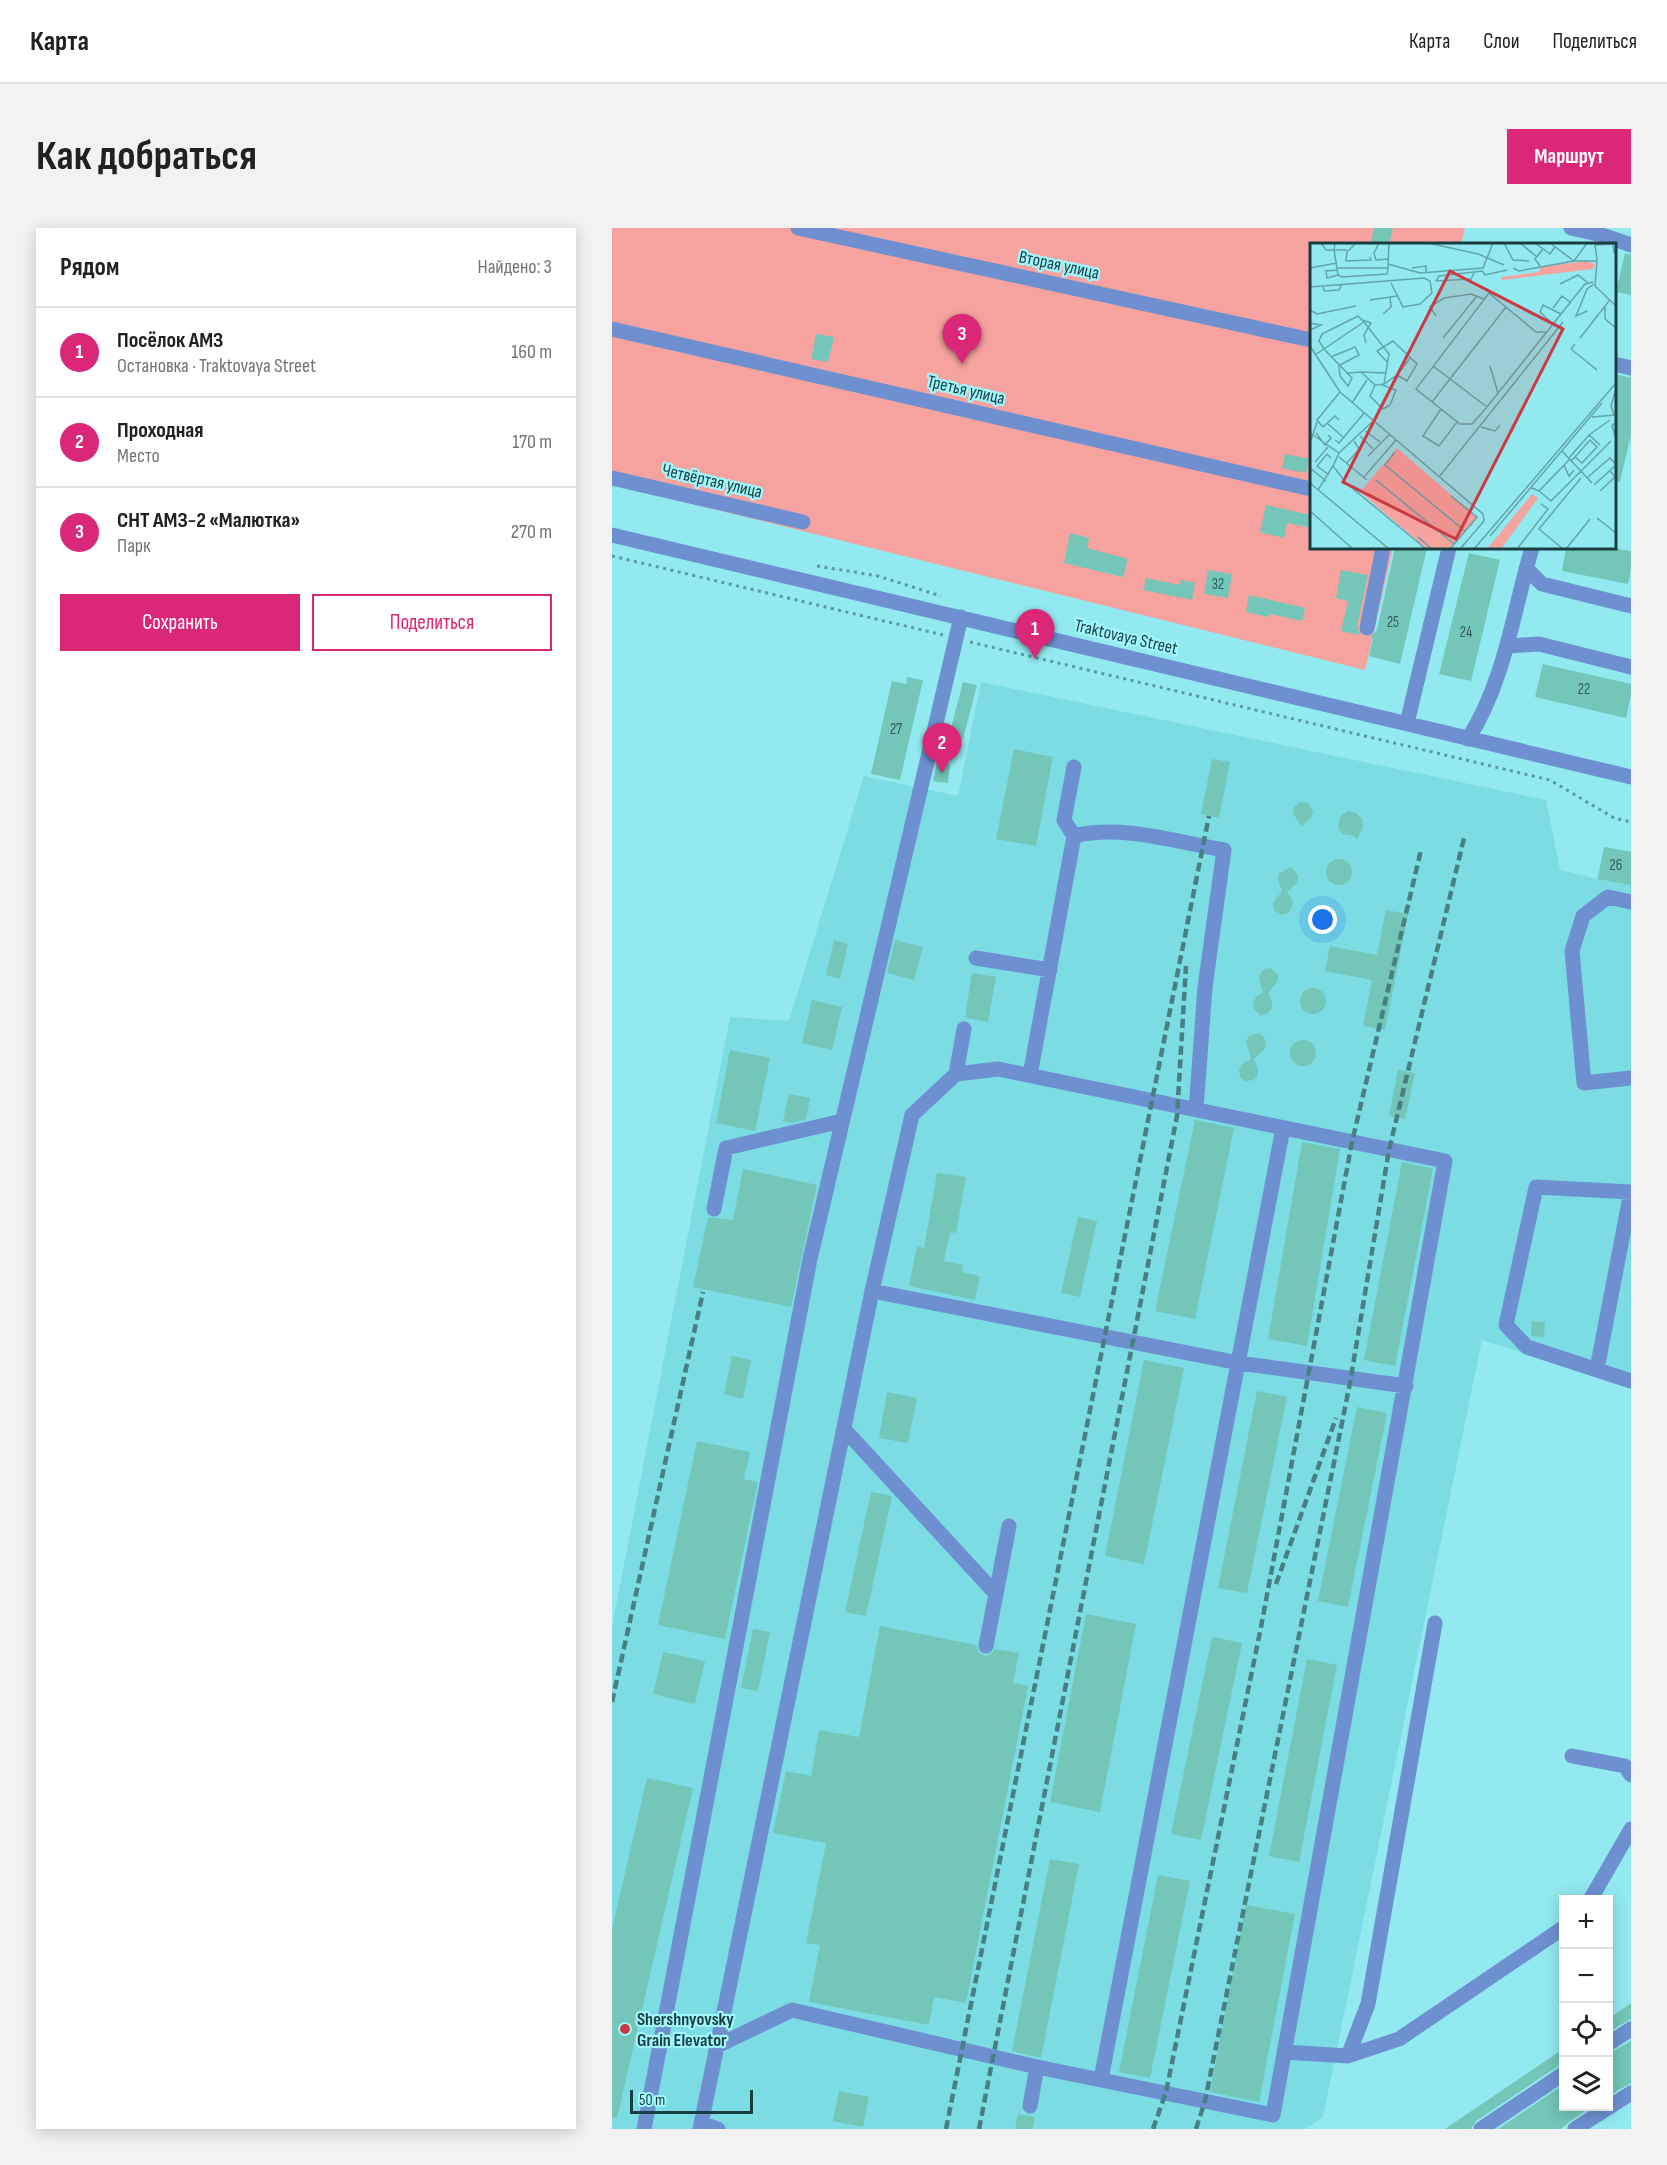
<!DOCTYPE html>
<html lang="ru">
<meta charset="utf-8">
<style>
:root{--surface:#fff;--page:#f2f2f2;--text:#202124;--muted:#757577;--line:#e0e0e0;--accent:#db2777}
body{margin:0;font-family:"Sofia Sans Condensed",sans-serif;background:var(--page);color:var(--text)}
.controls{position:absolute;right:18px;bottom:18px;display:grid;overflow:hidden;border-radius:0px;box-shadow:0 3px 15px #0003}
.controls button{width:54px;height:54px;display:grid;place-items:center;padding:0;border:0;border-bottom:2px solid var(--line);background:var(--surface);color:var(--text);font:30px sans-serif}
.scale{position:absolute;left:18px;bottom:15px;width:123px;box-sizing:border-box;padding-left:6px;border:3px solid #193e41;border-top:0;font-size:16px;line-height:21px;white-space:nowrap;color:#193e41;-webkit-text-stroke:4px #a0f7fe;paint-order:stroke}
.you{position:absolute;left:711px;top:692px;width:21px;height:21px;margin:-15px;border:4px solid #fff;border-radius:50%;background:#1a73e8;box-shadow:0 0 0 9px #1a73e833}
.badge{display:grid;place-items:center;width:39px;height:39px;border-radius:50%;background:var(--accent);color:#fff;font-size:20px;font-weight:700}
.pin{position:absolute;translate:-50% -50px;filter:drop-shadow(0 2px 3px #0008)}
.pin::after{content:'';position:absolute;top:32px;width:21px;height:18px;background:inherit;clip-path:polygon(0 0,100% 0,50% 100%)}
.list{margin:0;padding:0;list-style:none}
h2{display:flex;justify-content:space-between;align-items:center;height:78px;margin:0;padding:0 24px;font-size:26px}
h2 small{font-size:20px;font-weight:400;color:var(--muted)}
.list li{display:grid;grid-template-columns:39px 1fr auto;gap:18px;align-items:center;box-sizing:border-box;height:90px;padding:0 24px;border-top:2px solid var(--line)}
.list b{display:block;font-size:22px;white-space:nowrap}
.list p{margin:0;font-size:20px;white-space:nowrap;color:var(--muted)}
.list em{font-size:20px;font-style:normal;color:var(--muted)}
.actions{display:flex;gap:12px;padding:18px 24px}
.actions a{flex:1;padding:14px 0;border:2px solid var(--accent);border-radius:0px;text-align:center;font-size:21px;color:var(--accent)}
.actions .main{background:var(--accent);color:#fff}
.icon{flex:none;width:33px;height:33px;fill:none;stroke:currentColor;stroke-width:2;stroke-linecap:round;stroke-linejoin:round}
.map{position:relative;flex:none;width:1019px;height:1901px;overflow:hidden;border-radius:0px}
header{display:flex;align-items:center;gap:36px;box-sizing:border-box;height:84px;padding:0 30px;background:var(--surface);border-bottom:2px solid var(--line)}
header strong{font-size:28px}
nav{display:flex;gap:33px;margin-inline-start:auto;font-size:21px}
.intro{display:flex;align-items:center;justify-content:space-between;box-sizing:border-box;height:144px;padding:0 36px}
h1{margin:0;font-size:42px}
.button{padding:15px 27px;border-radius:0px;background:var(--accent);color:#fff;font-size:21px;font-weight:700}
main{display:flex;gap:36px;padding:0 36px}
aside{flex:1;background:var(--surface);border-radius:0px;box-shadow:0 3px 15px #0003}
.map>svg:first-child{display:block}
.built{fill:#7bdce4}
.green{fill:#f6a39f}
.building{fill:#73c6b8}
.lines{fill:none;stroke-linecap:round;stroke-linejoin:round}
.path{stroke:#5a999e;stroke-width:3;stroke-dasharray:3 4.5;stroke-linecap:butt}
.minor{stroke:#6e90d0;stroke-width:15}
.rail{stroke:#477f83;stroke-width:4.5;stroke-dasharray:9 4.5;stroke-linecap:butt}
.poi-dot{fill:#c93a42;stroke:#a0f7fe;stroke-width:2}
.labels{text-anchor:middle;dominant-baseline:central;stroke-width:4.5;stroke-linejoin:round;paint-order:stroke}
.number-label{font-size:15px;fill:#30605f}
.street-label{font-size:18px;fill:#193e41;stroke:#a0f7fe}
.poi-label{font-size:18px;font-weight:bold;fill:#193e41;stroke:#a0f7fe;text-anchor:start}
.inset-road{fill:none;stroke:#62a5aa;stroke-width:1.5}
.view{fill:#c93a42;fill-opacity:0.15;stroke:#c93a42;stroke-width:3}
.inset-edge{fill:none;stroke:#193e41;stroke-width:3}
</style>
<header>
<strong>Карта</strong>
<nav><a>Карта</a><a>Слои</a><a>Поделиться</a></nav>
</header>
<div class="intro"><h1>Как добраться</h1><a class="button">Маршрут</a></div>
<main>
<aside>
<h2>Рядом<small>Найдено: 3</small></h2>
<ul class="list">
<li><span class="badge">1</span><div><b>Посёлок АМЗ</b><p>Остановка · Traktovaya Street</p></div><em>160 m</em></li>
<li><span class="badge">2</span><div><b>Проходная</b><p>Место</p></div><em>170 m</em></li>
<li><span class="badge">3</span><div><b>СНТ АМЗ-2 «Малютка»</b><p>Парк</p></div><em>270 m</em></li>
</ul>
<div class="actions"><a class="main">Сохранить</a><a>Поделиться</a></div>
</aside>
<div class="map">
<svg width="1019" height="1901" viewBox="0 0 1019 1901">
<rect width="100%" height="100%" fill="#93e9f0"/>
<path class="built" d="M 369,454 L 934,572 L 948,642 L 985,651 L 992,619 L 1019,624 L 1019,1159 L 870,1112 L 711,1889 L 693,1901 L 0,1901 L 0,1399 L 118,789 L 177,793 L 252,548 L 346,568 Z"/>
<path class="green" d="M 0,0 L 853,0 L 849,16 L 699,16 L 699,320 L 781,320 L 753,442 L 0,256 Z"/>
<path class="building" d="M 762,0 L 781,0 L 777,16 L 759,14 Z
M 1013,25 L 1019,27 L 1019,67 L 1004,64 Z
M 204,106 L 222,109 L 216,134 L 199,131 Z
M 1002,146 L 1019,150 L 1019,207 L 1008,254 L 1002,253 Z
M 673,226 L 697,231 L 694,245 L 670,240 Z
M 654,277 L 699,287 L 699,300 L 675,295 L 672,310 L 648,304 Z
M 458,305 L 477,310 L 475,320 L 516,331 L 511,349 L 452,335 Z
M 783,320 L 815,320 L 788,436 L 757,428 L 761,410 L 758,409 L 765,402 Z
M 954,320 L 1001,320 L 1019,323 L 1019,340 L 1016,356 L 950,343 Z
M 857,325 L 888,332 L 859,453 L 827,446 Z
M 596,342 L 620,346 L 616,370 L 592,366 Z
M 729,342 L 756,347 L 745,398 L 748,407 L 729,403 L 736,373 L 724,370 Z
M 534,350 L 568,357 L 569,352 L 583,355 L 580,372 L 531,362 Z
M 637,367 L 693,380 L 690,393 L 658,386 L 657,389 L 634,384 Z
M 931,436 L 1019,456 L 1019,466 L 1014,490 L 923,469 Z
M 295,449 L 311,452 L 288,552 L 259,546 L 280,453 L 294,456 Z
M 351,454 L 365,457 L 351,511 L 337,508 Z
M 402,521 L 441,529 L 424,618 L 384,611 Z
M 600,531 L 618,534 L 607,590 L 589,586 Z
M 325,535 L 338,536 L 336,555 L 321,553 Z
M 687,574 L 696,575 L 701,584 L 699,590 L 689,598 L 681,585 L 682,579 Z
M 736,583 L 744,585 L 750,591 L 751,599 L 745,612 L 742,608 L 730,606 L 726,599 L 729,587 Z
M 992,619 L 1019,624 L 1019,657 L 986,651 Z
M714 644a13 13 0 1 1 26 0a13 13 0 1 1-26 0Z
M 679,639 L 686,647 L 686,654 L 675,664 L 681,674 L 680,680 L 676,685 L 670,687 L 662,682 L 661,675 L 670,663 L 666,652 L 667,645 Z
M 774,682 L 796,686 L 773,802 L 751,798 L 760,752 L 713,743 L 718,718 L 765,727 Z
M 222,712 L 236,716 L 228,751 L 214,747 Z
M 283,712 L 311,719 L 302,752 L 275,745 Z
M 659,740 L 666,747 L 666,753 L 656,765 L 660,773 L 660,780 L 656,785 L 649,788 L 642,781 L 641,775 L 644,769 L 651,764 L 647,751 L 648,745 L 653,741 Z
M 360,745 L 384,749 L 376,794 L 353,790 Z
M688 773a13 13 0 1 1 26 0a13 13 0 1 1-26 0Z
M 200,772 L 230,779 L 220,822 L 190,815 Z
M 647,805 L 652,809 L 654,815 L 652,822 L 642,831 L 646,841 L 646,847 L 642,852 L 633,853 L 628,849 L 627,842 L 630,836 L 639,831 L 634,814 L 637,808 Z
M678 825a13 13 0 1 1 26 0a13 13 0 1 1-26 0Z
M 118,822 L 158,830 L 143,903 L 104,895 Z
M 786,842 L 803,845 L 793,891 L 777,888 Z
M 177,866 L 198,870 L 194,891 L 180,895 L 171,893 Z
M 583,892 L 622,900 L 583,1091 L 543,1083 Z
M 690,914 L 728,921 L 695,1118 L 656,1111 Z
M 790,934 L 821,941 L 783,1138 L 752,1132 Z
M 131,941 L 205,957 L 179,1079 L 81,1059 L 96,989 L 121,992 Z
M 325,945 L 354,949 L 344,1005 L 338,1004 L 332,1033 L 351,1037 L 350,1044 L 368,1048 L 363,1072 L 297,1058 L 305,1018 L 312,1020 Z
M 466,989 L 485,993 L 468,1069 L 449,1065 Z
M 920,1093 L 933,1094 L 932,1109 L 919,1108 Z
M 120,1128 L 139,1132 L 131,1171 L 112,1166 Z
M 532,1132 L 572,1140 L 532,1336 L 493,1328 Z
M 645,1163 L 675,1169 L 635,1365 L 606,1360 Z
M 275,1164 L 305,1170 L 296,1215 L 267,1210 Z
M 745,1179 L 775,1185 L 736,1379 L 706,1373 Z
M 85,1213 L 138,1224 L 132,1251 L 146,1254 L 113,1411 L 46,1397 Z
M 259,1264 L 280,1268 L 254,1388 L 233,1384 Z
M 474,1386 L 524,1396 L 488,1584 L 438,1574 Z
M 268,1398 L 364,1417 L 367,1425 L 373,1428 L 378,1427 L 383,1421 L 407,1425 L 401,1455 L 416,1458 L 354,1775 L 322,1769 L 317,1797 L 197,1774 L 208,1717 L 194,1715 L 214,1615 L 161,1605 L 174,1543 L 199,1548 L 207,1502 L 247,1509 Z
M 141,1401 L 158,1404 L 146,1463 L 129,1460 Z
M 600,1409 L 630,1415 L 589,1612 L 559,1606 Z
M 51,1424 L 93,1433 L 83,1476 L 41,1466 Z
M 695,1431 L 725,1437 L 687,1634 L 657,1628 Z
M 35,1550 L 81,1560 L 5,1890 L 0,1889 L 0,1701 Z
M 438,1631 L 467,1636 L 429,1830 L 400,1823 Z
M 546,1647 L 578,1653 L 538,1850 L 507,1844 Z
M 634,1677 L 683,1686 L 647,1874 L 598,1864 Z
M 1019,1775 L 1019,1791 L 996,1804 L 996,1791 Z
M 1019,1813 L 1019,1855 L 996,1868 L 996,1826 Z
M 951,1821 L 951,1836 L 946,1838 L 864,1893 L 859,1901 L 833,1901 Z
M 951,1857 L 951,1878 L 980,1878 L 958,1893 L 949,1901 L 886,1901 Z
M 227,1863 L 257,1869 L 251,1899 L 221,1893 Z
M 406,1886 L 423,1889 L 421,1901 L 403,1901 Z"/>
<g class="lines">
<path class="path" d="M 0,328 L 331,407
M 205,338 L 266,348 L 329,368
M 358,414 L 938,552 L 1002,590 L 1019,594"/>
<path class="minor" d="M 186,0 L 699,112
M 959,0 L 990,7 L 1019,17
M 0,101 L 699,261
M 1002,136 L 1019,140
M 0,250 L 191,294
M 0,307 L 1019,549
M 914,340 L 930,356 L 1019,378
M 755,400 L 771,320
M 896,418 L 927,416 L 1019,439
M 795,495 L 837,320
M 856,511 C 893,453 901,384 920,320
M 462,608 L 452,592 L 462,539
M 1019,674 L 996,669 L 971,688 L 960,723 L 972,855 L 1019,850
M 364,730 L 438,742
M 344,846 L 352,801
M 418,847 L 462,608 C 510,596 564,614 612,622 L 593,759 L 584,882
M 1019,964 L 924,959 L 894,1097 L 915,1119 L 1019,1153
M 102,981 L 114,920 L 230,893
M 260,1063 L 627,1135 L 794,1158
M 985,1141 L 1019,964
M 232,1201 L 384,1366
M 374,1418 L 397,1298
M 960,1528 L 1013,1538 L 1019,1547
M 978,1672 L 1019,1601
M 996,1816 L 1019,1801
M 672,1824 L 736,1828 L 787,1811 L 951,1700
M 736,1828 L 756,1776 L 823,1395
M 489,1851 L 671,900
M 418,1878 L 425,1839
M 89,1895 L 106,1901
M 32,1901 L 198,1031 L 349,389
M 88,1901 L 260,1063 L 300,887 L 344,846 L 386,841 L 833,933 L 661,1887 L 425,1839 L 180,1782 L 105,1818
M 869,1901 L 951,1846
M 963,1901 L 1019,1865"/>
<path class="rail" d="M 664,1356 L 724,1190
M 0,1474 L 91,1064
M 334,1901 L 597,588
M 367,1901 L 565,888 L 574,738
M 541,1901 L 554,1864 L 649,1399 L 740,914 L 809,622
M 584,1901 L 593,1873 L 738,1155 L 777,922 L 852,610"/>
</g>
<circle class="poi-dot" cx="13" cy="1801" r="6"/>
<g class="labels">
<g class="number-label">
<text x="606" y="356">32</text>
<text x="781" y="394">25</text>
<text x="854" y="404">24</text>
<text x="972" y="461">22</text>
<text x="284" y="501">27</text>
<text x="1004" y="637">26</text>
</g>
<g class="street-label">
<text transform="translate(447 37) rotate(12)">Вторая улица</text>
<text transform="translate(354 162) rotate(13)">Третья улица</text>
<text transform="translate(100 253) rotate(13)">Четвёртая улица</text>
<text transform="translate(514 409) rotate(13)">Traktovaya Street</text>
</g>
<g class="poi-label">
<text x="25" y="1791">Shershnyovsky<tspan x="25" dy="21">Grain Elevator</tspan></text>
</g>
</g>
<g transform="translate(698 15)">
<rect width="306" height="306" fill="#93e9f0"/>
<path d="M 276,18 L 285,21 L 283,26 L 192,37 L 192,34 L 228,29 L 231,24 ZM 87,205 L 168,275 L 140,306 L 117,306 L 50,249 ZM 222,251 L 228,255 L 191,306 L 177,306 Z" fill="#f6a39f"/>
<path class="inset-road" d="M 11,0 L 16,7 L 24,7 L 28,32 L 32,34 L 77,31 L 78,25M 25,0 L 24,7 L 37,7M 46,0 L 37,9 L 36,18 L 61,17 L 60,14M 69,0 L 64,10 L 66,17 L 78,16M 118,0 L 168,11 L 194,22M 194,0 L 203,17 L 219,18M 210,0 L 227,14M 225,0 L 240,11 L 245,4M 240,0 L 264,18 L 287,18 L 285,43 L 306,63M 287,17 L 285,2 L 303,1 L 304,10M 78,21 L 110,30 L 173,25 L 183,0M 230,23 L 225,16 L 233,6M 0,25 L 27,20M 27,25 L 78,25 L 79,0M 102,25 L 116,23 L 116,29M 203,25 L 209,28 L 264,18 L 277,0M 27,27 L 16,28 L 17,35 L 28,32M 173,29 L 175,32 L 197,27M 164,30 L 161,36 L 126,38 L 129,33 L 173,28M 250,41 L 268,32 L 278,40M 13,43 L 14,48 L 29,47 L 32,41M 0,44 L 114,35 L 120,38 L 122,50 L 110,61 L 93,64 L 81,40M 60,57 L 87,53M 295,64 L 295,76 L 306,85M 243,65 L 252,53 L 260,59M 0,67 L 7,71 L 46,63M 277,68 L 266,73 L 277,46 L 284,41M 73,71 L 81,64 L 80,54M 126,73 L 120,64 L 134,55 L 161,51 L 174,56M 52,77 L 61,80 L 54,92 L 56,100M 0,80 L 11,82 L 0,87M 243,81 L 230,69 L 233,62 L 251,71M 237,89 L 226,89 L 179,50 L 106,146 L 150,181 L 162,181 L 177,164 L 251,71 L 275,41 L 283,39M 133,95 L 167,53M 270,95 L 299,58M 265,101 L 261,106 L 287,127M 0,103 L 30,149 L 173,271 L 174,278 L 150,306M 5,112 L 54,79 L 79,111 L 74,141M 21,114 L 45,104 L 49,112 L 28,123M 78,120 L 67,108 L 83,98 L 107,121 L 97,138 L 87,132M 123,123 L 177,164M 180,123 L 188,150M 29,124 L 30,133 L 38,143 L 42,135 L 14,106 L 9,98 L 12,91 L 48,73 L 54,79M 51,129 L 76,130M 38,130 L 51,129 L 65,142 L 74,141 L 87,132 L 101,114M 65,142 L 60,153 L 73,166 L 80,162 L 86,147 L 72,142M 122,159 L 196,64M 42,160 L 57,137M 131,166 L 113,193 L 129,203 L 147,179M 282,174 L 304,172 L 301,163 L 306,146M 29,177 L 25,173 L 13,184 L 7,177 L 30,149M 306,179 L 302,183 L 306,195M 18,181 L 33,194M 171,184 L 185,188 L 190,182M 55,188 L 70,199M 0,190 L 29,210 L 23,223 L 36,240 L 116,306M 6,190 L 15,202 L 21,195 L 18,192M 279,192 L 300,177M 50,193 L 63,206M 25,197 L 29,200 L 54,170M 0,200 L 7,179M 252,208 L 282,240M 85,209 L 75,222 L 155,288M 29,210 L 63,178M 58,213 L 80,191M 29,214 L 57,237M 259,215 L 279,192 L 290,202M 261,218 L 265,214 L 280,197 L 287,204 L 272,220 L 265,214M 5,219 L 18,204M 37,220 L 49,206 L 44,198M 254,222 L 259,233 L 264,227M 0,225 L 16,238M 19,232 L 7,223 L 17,211 L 21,215M 54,234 L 86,197M 129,234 L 253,79M 278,234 L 300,215 L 306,221M 66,237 L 144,301M 0,240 L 79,306M 284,242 L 306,222M 220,244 L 229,248 L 260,216M 8,247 L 24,221M 229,248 L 241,258 L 301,198M 290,248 L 305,234 L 300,228M 0,268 L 43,306M 287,275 L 306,290M 180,293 L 292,160M 108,294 L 122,306M 140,306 L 167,274 L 141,253M 164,306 L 306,140M 207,306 L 238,266 L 231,261M 253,306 L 229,286 L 271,235M 256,306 L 280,276"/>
<path class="view" d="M 140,28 L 253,86 L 146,296 L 33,239 Z"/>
<rect width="306" height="306" class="inset-edge"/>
</g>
</svg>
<div class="controls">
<button>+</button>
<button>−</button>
<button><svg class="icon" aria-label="locate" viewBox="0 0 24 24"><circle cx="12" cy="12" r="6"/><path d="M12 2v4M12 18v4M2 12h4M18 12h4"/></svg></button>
<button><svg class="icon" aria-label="layers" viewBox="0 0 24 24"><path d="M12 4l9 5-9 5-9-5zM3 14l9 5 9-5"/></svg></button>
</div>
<div class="scale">50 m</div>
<div class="you"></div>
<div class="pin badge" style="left:423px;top:431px">1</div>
<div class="pin badge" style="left:330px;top:545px">2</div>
<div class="pin badge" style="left:350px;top:136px">3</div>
</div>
</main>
